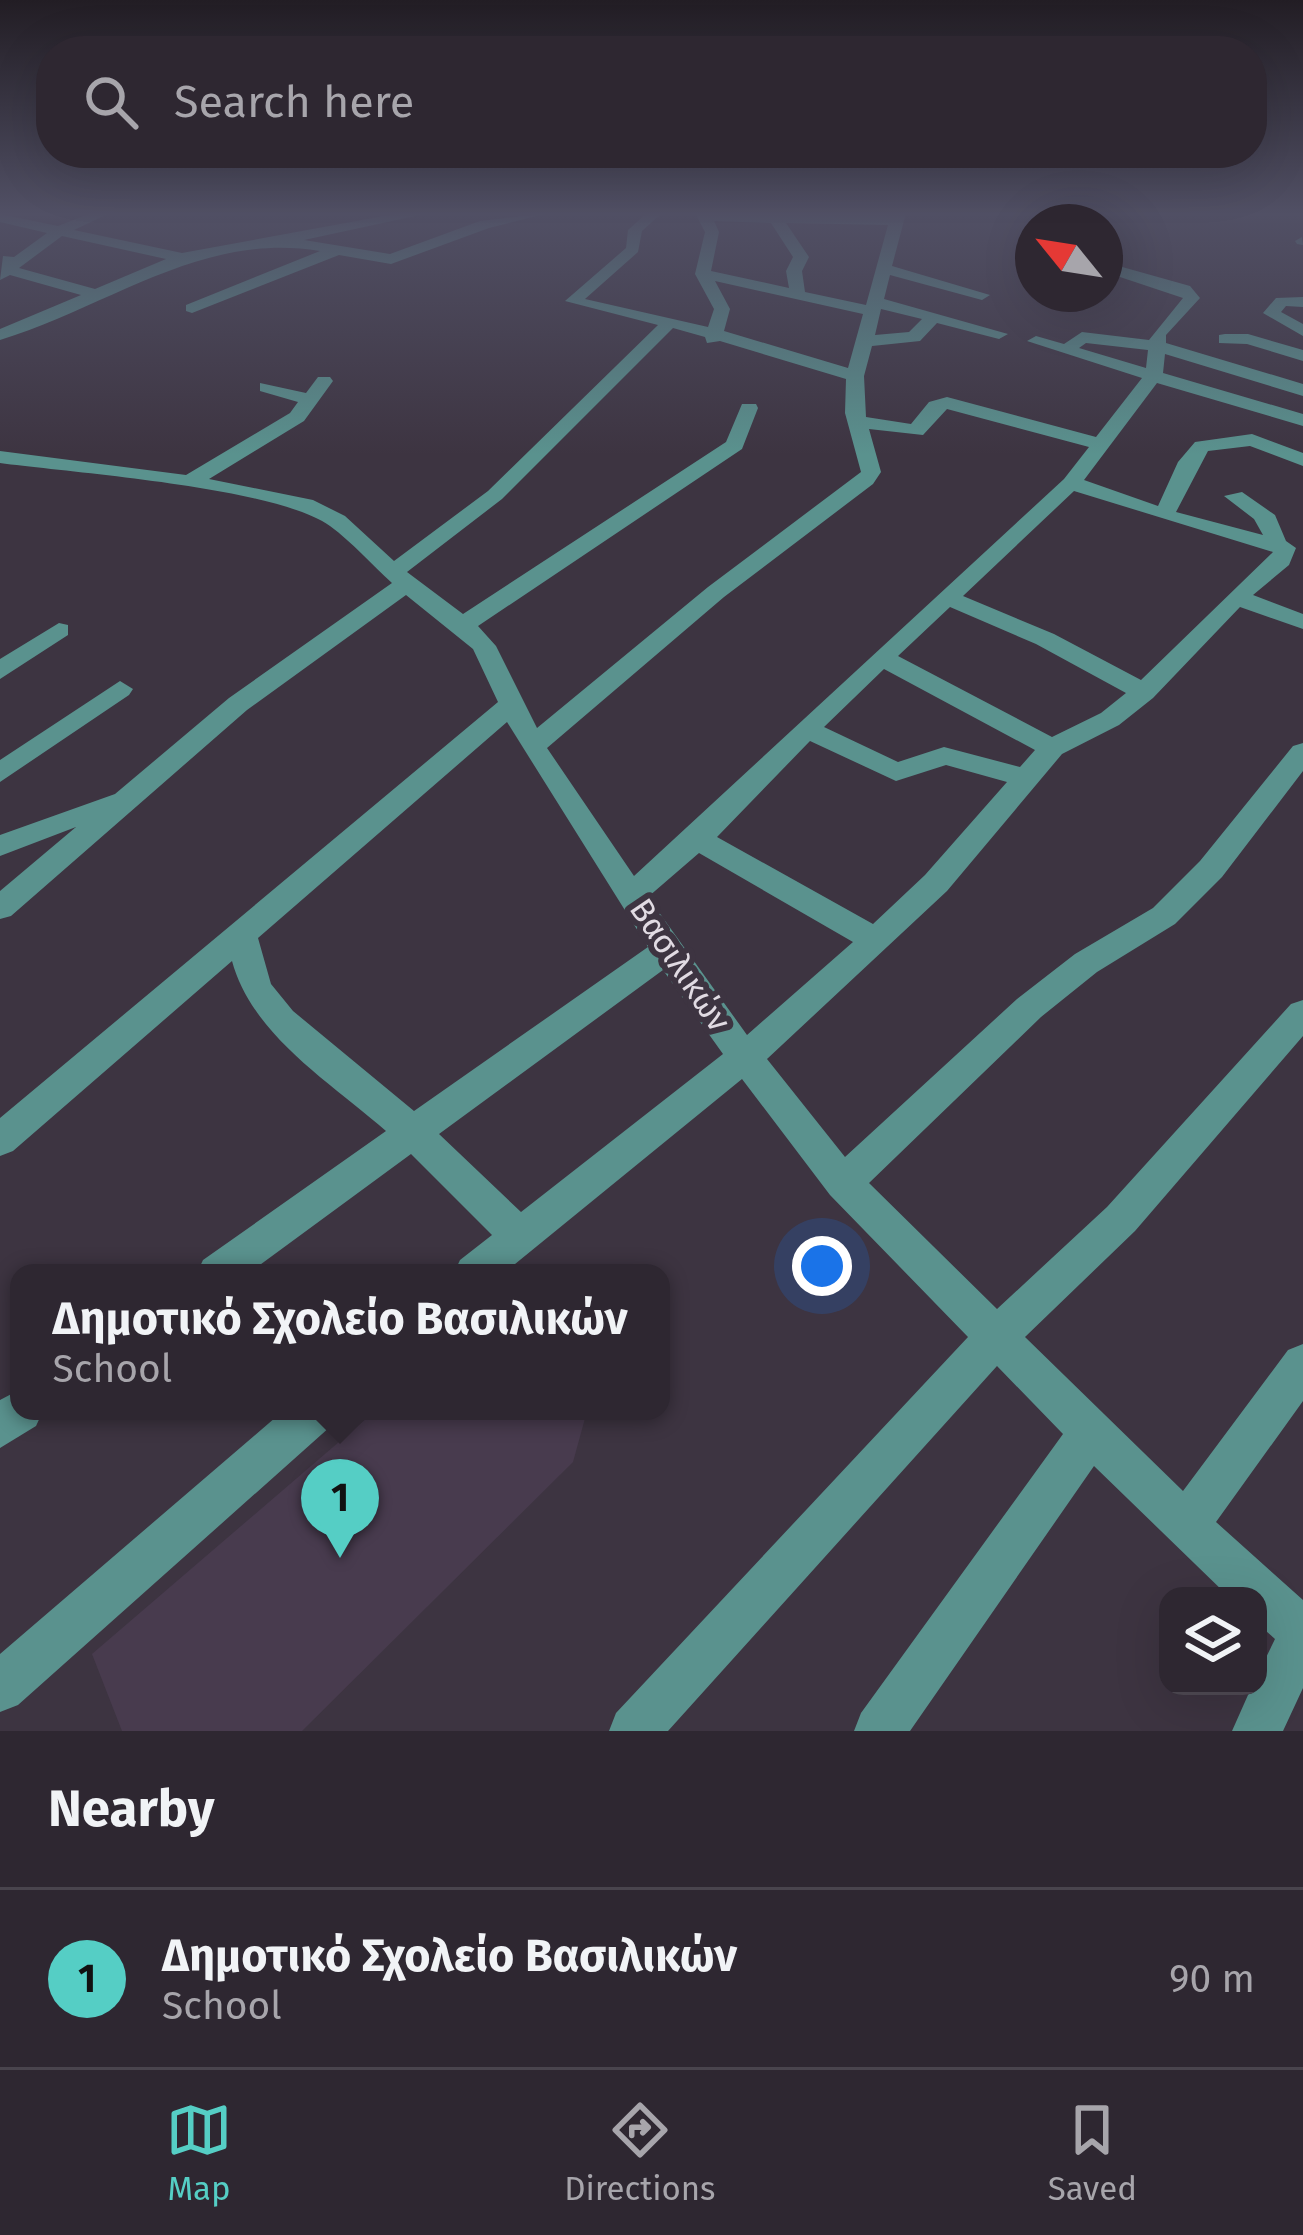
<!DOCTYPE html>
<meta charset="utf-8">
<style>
:root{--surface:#2e2731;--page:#362f39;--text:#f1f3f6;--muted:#a7a5ab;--line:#49444d;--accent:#55cec5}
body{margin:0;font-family:"Fira Sans",sans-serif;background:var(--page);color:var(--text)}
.controls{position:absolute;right:36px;bottom:36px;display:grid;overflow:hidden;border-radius:24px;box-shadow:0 12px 48px #0002}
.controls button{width:108px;height:108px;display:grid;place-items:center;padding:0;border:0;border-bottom:3px solid var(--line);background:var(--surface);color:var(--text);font:60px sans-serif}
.compass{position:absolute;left:1015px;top:204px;width:108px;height:108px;border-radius:50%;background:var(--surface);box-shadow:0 12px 48px #0002;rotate:300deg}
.you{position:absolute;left:822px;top:1266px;width:42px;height:42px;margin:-30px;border:9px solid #fff;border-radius:50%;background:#1a73e8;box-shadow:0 0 0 18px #1a73e833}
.badge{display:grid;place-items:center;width:78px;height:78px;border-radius:50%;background:var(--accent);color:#111;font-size:39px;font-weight:700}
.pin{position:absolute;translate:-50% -99px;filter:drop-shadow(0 3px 6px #0008)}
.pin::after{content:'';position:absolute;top:63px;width:42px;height:36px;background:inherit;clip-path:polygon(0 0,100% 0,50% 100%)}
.popup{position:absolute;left:10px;top:1264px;width:660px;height:156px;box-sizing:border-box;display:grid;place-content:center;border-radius:24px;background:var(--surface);filter:drop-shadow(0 3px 9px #0005);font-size:39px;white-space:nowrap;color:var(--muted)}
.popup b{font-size:45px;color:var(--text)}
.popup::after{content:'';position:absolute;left:50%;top:100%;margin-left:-24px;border:24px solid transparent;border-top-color:var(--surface)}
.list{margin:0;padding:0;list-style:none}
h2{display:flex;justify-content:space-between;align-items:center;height:156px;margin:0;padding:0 48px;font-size:51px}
h2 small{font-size:39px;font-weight:400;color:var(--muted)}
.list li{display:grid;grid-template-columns:78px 1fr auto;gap:36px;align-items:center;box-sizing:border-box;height:180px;padding:0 48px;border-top:3px solid var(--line)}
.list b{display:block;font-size:45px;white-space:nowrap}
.list p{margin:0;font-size:39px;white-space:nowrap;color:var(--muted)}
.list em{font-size:39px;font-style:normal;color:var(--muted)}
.icon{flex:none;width:66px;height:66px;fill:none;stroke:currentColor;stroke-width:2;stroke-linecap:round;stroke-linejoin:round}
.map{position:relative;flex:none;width:1303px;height:1731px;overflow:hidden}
.search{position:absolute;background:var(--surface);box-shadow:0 12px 48px #0002;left:36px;right:36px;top:36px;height:132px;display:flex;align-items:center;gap:30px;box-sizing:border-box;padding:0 42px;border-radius:48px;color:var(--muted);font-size:45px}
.sheet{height:336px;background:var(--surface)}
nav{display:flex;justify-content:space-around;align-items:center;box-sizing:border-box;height:168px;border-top:3px solid var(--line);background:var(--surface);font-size:33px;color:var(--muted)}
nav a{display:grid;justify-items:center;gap:6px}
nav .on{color:var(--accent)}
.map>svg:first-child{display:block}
.built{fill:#483b4e}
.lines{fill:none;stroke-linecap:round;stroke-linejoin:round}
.minor{fill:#5a928e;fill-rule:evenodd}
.labels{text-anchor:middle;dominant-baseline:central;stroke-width:12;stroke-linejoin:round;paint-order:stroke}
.street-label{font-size:33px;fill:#e1dbe3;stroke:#3d3441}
</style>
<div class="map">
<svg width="1303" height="1731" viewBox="0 0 1303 1731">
<rect width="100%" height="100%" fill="#3d3441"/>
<path class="built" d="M 375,1411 L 587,1411 L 573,1462 L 302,1731 L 122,1731 L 92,1654 Z"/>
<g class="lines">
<path class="minor" d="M 91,213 L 110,213 L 74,230 L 182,253 L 400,213 L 429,213 L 304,240 L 390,254 L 480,221 L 548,213 L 489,228 L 391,264 L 339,255 L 192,313 L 186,311 L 186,305 L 320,251 C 203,231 108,307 0,340 L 0,329 L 81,295 L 10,275 L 0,280 L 3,256 L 14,257 L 47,233 L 0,222 L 0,214 L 58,226 ZM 62,236 L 166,259 L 95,289 L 19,268 Z
M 647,213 L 662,213 L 642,231 L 638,252 L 585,299 L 708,327 L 714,309 L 695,274 L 705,232 L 695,213 L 906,213 L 892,266 L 990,295 L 982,300 L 890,275 L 884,299 L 1008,334 L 999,339 L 937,323 L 920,341 L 872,346 L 864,376 L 866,417 L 911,424 L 929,402 L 947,397 L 1096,437 L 1142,378 L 1027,341 L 1036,336 L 1064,344 L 1082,332 L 1149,340 L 1183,298 L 1105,272 L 1108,263 L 1190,286 L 1200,298 L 1166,335 L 1166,343 L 1303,384 L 1303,396 L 1165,354 L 1163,373 L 1303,414 L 1303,426 L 1157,383 L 1084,480 L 1158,506 L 1178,462 L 1195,442 L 1252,434 L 1303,453 L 1303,466 L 1250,446 L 1208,451 L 1176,512 L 1263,535 L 1254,519 L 1224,496 L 1242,492 L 1275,515 L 1286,541 L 1296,548 L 1289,565 L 1253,595 L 1303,614 L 1303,629 L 1240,607 L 1153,698 L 1119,725 L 1062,754 L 947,891 L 767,1059 L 845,1157 L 1017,999 L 1075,954 L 1153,908 L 1200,861 L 1293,746 L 1303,743 L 1303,771 L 1222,877 L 1175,924 L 1097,972 L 1041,1017 L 869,1183 L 997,1309 L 1107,1207 L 1291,1004 L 1303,1000 L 1303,1036 L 1135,1231 L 1025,1337 L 1183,1491 L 1288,1350 L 1303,1344 L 1303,1401 L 1216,1522 L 1303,1600 L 1303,1688 L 1283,1731 L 1232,1731 L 1252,1686 L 1258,1686 L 1258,1674 L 1275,1639 L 1258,1624 L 1258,1596 L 1228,1596 L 1094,1466 L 910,1731 L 854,1731 L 861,1713 L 1063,1434 L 997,1366 L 668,1731 L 609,1731 L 616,1713 L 968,1337 L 830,1195 L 742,1079 L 504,1273 L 454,1273 L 460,1260 L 492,1235 L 411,1154 L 249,1273 L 197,1273 L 203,1260 L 386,1131 C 330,1082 252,1035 232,961 L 13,1151 L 0,1156 L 0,1118 L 498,702 L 473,649 L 406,595 L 247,710 L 11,916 L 0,919 L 0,891 L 76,827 L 0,856 L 0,835 L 115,794 L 229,698 L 392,583 C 372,565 352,542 330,526 C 275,487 74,473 0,463 L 0,451 L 186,475 L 290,413 L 298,402 L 260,391 L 260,383 L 306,393 L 318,377 L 330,377 L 333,381 L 304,421 L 209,479 L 313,500 L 345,516 L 394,561 L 488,491 L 658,325 L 565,301 L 626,248 L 628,230 ZM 714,221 L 771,223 L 793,257 L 786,271 L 789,288 L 711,271 L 719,232 ZM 786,223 L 888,225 L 866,305 L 805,292 L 802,271 L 809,257 ZM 715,281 L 863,314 L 848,368 L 724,331 L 730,309 ZM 881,309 L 922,319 L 909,332 L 875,335 ZM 673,328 L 705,337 L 707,343 L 720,341 L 846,379 L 845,413 L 861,472 L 708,587 L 537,728 L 496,646 L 478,626 L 742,449 L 758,408 L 756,404 L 742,404 L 726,442 L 463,614 L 407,572 L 502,499 ZM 1086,343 L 1148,350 L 1146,368 L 1079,348 ZM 947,409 L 1089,447 L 1064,479 L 634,876 L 547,748 L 724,597 L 873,484 L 881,472 L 869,429 L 923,435 ZM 1074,491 L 1273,552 L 1141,680 L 1054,634 L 963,596 ZM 950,607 L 1036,644 L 1126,693 L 1101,713 L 1052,737 L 898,656 ZM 884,669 L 1035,750 L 1020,767 L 944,747 L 898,762 L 824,727 ZM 507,722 L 648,947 L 414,1111 L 293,1011 L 271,984 L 258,938 ZM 810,741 L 896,781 L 946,765 L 1007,782 L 925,875 L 873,924 L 717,837 ZM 699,853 L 853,942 L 747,1035 L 648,897 ZM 663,970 L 723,1054 L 521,1212 L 439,1134 Z
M 1302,237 L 1303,245 L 1297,244 L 1295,241 Z
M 1303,297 L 1303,307 L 1286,306 L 1281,312 L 1303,324 L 1303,336 L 1263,313 L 1276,298 Z
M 1225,334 L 1248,334 L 1303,350 L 1303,361 L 1247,344 L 1219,343 L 1219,335 Z
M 59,623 L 68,625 L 68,635 L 0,679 L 0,659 Z
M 120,681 L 133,689 L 129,695 L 0,782 L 0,760 Z
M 19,1390 L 19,1411 L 43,1411 L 36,1426 L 0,1448 L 0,1400 Z
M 283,1411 L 338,1411 L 331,1426 L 18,1705 L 0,1712 L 0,1654 Z"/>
</g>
<linearGradient id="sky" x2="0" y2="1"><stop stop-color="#221d24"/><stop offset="0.47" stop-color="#515065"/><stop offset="1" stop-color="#515065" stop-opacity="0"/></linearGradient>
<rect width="1303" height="455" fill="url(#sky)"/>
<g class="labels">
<g class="street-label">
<text transform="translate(680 965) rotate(56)">Βασιλικών</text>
</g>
</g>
</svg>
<div class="controls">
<button><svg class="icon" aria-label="layers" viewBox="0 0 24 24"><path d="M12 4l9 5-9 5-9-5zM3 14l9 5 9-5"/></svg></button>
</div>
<svg class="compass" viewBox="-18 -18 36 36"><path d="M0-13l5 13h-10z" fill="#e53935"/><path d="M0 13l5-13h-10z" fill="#a7a5ab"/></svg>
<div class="you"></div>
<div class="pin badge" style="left:340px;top:1558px">1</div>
<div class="popup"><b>Δημοτικό Σχολείο Βασιλικών</b>School</div>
<div class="search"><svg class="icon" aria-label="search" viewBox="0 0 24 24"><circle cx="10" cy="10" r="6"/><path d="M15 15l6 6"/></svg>Search here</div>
</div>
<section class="sheet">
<h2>Nearby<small></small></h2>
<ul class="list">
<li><span class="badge">1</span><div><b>Δημοτικό Σχολείο Βασιλικών</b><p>School</p></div><em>90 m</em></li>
</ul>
</section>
<nav>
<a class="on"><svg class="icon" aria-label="map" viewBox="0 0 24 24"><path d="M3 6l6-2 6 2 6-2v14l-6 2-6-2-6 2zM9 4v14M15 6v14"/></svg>Map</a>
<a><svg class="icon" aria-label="directions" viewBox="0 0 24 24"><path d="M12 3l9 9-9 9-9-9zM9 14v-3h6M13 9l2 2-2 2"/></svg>Directions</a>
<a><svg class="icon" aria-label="saved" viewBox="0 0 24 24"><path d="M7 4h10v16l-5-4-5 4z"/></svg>Saved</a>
</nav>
